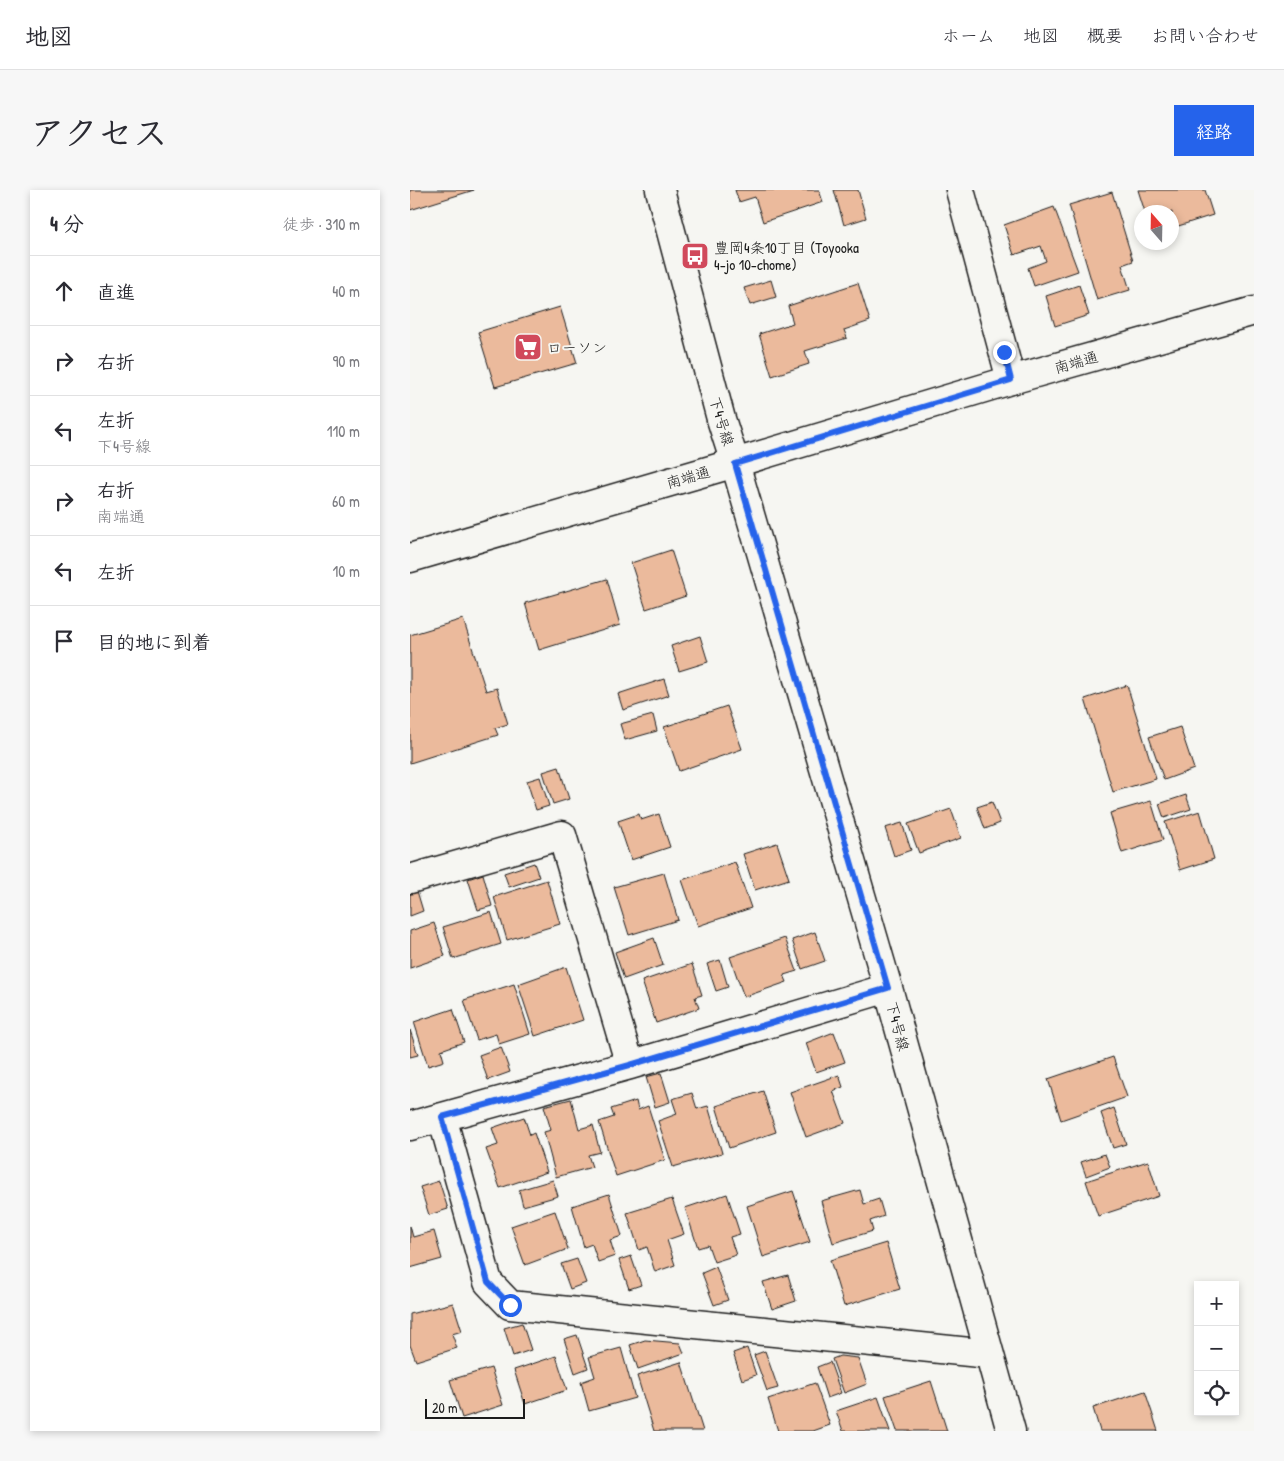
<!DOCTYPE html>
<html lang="ja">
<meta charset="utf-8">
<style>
:root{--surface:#fff;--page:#f7f7f7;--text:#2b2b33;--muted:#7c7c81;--line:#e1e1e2;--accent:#2563eb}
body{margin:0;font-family:"Patrick Hand","Klee One",sans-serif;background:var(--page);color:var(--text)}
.controls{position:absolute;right:15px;bottom:15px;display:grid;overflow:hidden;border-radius:0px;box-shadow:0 2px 8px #0003}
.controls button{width:45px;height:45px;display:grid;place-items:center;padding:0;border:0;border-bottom:1px solid var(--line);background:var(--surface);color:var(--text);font:25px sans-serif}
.compass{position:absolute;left:724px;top:15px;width:45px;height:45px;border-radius:50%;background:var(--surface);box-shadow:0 2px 8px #0003;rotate:340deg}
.scale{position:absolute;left:15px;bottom:12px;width:100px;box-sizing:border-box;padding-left:5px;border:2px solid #1c1c1c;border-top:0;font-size:14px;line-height:18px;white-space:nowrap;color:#1c1c1c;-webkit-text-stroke:4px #f6f6f2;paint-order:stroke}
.stop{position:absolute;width:15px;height:15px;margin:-11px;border:4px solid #2563eb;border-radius:50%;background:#fff}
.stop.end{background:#2563eb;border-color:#fff;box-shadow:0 1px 5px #0008}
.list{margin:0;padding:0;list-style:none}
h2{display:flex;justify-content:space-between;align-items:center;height:65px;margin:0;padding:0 20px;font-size:21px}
h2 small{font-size:16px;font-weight:400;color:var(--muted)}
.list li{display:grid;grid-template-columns:32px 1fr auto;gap:15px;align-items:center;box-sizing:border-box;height:70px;padding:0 20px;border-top:1px solid var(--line)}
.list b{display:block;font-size:19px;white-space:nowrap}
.list p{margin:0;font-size:16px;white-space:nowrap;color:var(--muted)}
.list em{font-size:16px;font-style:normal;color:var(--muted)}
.icon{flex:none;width:28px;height:28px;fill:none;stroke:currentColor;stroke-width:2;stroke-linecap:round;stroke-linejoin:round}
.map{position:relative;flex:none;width:844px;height:1241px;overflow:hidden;border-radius:0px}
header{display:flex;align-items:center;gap:30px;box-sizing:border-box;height:70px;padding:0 25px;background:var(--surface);border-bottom:1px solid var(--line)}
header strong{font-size:24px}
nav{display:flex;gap:28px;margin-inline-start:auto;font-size:18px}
.intro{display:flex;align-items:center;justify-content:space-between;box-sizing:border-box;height:120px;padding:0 30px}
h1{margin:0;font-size:35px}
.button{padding:12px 22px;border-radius:0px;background:var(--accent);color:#fff;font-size:18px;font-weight:700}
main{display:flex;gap:30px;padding:0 30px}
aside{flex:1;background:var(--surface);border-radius:0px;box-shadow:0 2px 8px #0003}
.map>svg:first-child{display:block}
.building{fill:#ebba9c;stroke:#1c1c1c}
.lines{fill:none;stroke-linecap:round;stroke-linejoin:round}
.minor-casing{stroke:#1c1c1c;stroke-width:31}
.major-casing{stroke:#1c1c1c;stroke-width:31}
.minor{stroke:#f6f6f2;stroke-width:28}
.major{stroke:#f6f6f2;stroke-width:28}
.route{stroke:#2563eb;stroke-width:6}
.labels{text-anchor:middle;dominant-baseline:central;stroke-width:4;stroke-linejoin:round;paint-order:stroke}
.poi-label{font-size:15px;fill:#1c1c1c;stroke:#f6f6f2;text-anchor:start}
.street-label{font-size:15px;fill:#1c1c1c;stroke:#f6f6f2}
</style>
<header>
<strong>地図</strong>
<nav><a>ホーム</a><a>地図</a><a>概要</a><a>お問い合わせ</a></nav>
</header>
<div class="intro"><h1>アクセス</h1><a class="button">経路</a></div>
<main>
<aside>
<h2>4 分<small>徒歩 · 310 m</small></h2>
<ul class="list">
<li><svg class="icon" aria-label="ahead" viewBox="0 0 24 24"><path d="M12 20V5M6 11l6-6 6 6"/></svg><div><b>直進</b></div><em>40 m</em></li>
<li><svg class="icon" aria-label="right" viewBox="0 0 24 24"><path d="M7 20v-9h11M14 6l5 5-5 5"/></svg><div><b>右折</b></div><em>90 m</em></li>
<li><svg class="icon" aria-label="left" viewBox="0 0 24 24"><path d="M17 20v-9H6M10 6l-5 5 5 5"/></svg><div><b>左折</b><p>下4号線</p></div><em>110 m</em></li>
<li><svg class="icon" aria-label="right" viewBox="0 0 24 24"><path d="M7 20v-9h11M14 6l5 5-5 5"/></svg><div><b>右折</b><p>南端通</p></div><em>60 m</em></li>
<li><svg class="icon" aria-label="left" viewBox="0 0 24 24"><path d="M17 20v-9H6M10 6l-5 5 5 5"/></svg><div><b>左折</b></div><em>10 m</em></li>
<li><svg class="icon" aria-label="arrive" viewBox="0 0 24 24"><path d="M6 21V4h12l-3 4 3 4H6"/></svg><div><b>目的地に到着</b></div></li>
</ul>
</aside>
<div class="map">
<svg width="844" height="1241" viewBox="0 0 844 1241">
<rect width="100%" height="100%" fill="#f6f6f2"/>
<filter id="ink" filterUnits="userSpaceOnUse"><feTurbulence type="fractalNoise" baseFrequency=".02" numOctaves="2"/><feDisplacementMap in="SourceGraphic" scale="10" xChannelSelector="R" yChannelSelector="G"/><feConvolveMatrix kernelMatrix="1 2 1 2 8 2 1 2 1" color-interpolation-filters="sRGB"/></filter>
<g filter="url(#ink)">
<path class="building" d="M 0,0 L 64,0 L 0,20 Z
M 325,0 L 409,0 L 413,12 L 353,32 L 345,7 L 329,12 Z
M 424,0 L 448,0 L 456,28 L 434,35 Z
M 728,0 L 795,0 L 803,25 L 762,38 L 762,22 L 735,22 Z
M 702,2 L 723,71 L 712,75 L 720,100 L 687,110 L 659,15 Z
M 644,17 L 668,81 L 624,96 L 618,78 L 636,71 L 631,56 L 604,65 L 594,35 Z
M 361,90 L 366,107 L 340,115 L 334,98 Z
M 448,93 L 460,131 L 434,140 L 437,148 L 395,161 L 399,174 L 362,186 L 349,144 L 383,133 L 378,116 Z
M 669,95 L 679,125 L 645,136 L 636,106 Z
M 150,117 L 167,173 L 85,197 L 68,142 Z
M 261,360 L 276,406 L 236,419 L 221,373 Z
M 197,389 L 210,435 L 129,460 L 115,413 Z
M 53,429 L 76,501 L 87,498 L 98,534 L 85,538 L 88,545 L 0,573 L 0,445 Z
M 290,446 L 298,472 L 269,481 L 261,456 Z
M 254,489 L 259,505 L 213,520 L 208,504 Z
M 717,495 L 746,589 L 703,602 L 675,509 Z
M 317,516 L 332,559 L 269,581 L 254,537 Z
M 243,525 L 247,541 L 215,550 L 210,534 Z
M 770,537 L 784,579 L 754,590 L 739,547 Z
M 149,577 L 159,609 L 143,614 L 133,582 Z
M 130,587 L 139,616 L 126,620 L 117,591 Z
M 776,605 L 781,619 L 754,628 L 749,614 Z
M 741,611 L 753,650 L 712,663 L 700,623 Z
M 582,612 L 590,633 L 575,639 L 567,617 Z
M 541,619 L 551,648 L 509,663 L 498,634 Z
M 790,621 L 804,669 L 770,680 L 755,632 Z
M 229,624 L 231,630 L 249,624 L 260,657 L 221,670 L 208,631 Z
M 492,633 L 501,660 L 484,666 L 475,638 Z
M 367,653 L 379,689 L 345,700 L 333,664 Z
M 325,672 L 341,718 L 288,736 L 272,690 Z
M 124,673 L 129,687 L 99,697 L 94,683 Z
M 254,683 L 268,730 L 219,745 L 204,697 Z
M 73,684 L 82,716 L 68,720 L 58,689 Z
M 137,690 L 150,734 L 97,750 L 84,707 Z
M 7,701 L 13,721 L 0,726 L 0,704 Z
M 81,722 L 91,754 L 43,769 L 33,737 Z
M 24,733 L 35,766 L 0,778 L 0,741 Z
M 405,742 L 415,771 L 392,779 L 382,750 Z
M 244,748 L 253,775 L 214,789 L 205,762 Z
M 375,748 L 387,781 L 374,785 L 377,792 L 334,807 L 320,767 Z
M 310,770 L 318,797 L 306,801 L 297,774 Z
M 282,774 L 292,805 L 285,807 L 289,818 L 246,833 L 232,791 Z
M 156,777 L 173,830 L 125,846 L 108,794 Z
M 104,794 L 120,844 L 89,854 L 86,844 L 67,850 L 54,810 Z
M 43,819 L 54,852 L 31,860 L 34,871 L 18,876 L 4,832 Z
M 0,840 L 8,865 L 0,867 Z
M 424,842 L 435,872 L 406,882 L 396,853 Z
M 91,857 L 100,882 L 78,890 L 69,865 Z
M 703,867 L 717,907 L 651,930 L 638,889 Z
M 251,883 L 260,912 L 245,917 L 236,887 Z
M 429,885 L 433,897 L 423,901 L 435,933 L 396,947 L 380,902 Z
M 353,901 L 366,942 L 319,958 L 306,916 Z
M 282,903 L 287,919 L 298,916 L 312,963 L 263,977 L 248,931 L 267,924 L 262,909 Z
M 161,909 L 169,939 L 183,935 L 190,962 L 178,965 L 182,977 L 146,987 L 134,942 L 141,940 L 134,916 Z
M 226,911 L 228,920 L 238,916 L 255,970 L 206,986 L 189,932 L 204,927 L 201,919 Z
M 704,918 L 716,954 L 703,958 L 691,923 Z
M 114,927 L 120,945 L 124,943 L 137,982 L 90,998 L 76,959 L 88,955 L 82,938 Z
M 695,964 L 700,977 L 676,986 L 671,972 Z
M 738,971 L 749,1006 L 688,1026 L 676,991 Z
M 143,990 L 148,1006 L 113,1016 L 109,1000 Z
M 29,991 L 38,1019 L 19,1025 L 10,997 Z
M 450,1000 L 454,1014 L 469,1009 L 474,1026 L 460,1031 L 463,1041 L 423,1053 L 411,1011 Z
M 383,1001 L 400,1052 L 353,1067 L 337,1016 Z
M 199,1004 L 212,1046 L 200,1050 L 205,1066 L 188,1072 L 182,1054 L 174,1057 L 162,1016 Z
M 317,1004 L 330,1044 L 320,1047 L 326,1065 L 304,1072 L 298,1055 L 288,1058 L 275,1018 Z
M 262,1009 L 274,1044 L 257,1050 L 265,1075 L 245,1082 L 237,1057 L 229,1060 L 217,1023 Z
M 145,1021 L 158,1059 L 115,1075 L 101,1036 Z
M 0,1036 L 3,1047 L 24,1041 L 32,1069 L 0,1078 Z
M 476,1053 L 490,1099 L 434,1116 L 420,1070 Z
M 221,1066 L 231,1095 L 219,1099 L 209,1070 Z
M 167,1069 L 176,1093 L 160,1099 L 151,1074 Z
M 306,1077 L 318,1110 L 304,1115 L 292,1083 Z
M 378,1085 L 386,1111 L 362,1119 L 353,1092 Z
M 43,1113 L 52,1141 L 42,1144 L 47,1158 L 6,1171 L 0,1155 L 0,1124 Z
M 112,1133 L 121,1160 L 103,1166 L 94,1138 Z
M 167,1145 L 178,1178 L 165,1183 L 154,1149 Z
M 235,1150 L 270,1153 L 274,1163 L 228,1179 L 220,1155 Z
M 211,1158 L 225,1208 L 179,1221 L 171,1192 L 185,1187 L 179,1167 Z
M 337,1158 L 346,1185 L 332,1190 L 323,1163 Z
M 355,1161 L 368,1198 L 357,1201 L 344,1165 Z
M 146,1166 L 157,1200 L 115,1214 L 104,1180 Z
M 430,1166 L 448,1168 L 457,1194 L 434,1203 L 422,1169 Z
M 271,1172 L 293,1241 L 244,1241 L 227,1186 Z
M 420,1172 L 431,1203 L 417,1208 L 407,1177 Z
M 81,1178 L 93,1215 L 52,1228 L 40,1190 Z
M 521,1191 L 537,1241 L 487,1241 L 475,1206 Z
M 405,1193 L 420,1235 L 403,1241 L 368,1241 L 358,1209 Z
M 735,1201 L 748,1241 L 690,1241 L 683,1218 Z
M 468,1207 L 480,1241 L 433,1241 L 426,1221 Z"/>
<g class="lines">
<defs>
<path id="minor" d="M 250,0 L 311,229 L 325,273 L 478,798 L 601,1241
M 550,0 L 601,190
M 0,689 L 152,645 L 220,875
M 32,927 L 78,1092 L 100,1115 L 579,1164
M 0,936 L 220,875 L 478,798"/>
<path id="major" d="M 0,368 L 325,273 L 601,190 L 844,121"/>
</defs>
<use href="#minor" class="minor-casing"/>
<use href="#major" class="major-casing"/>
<use href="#minor" class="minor"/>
<use href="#major" class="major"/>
</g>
</g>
<g class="lines" filter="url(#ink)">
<path class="route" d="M 100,1115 L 78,1092 L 32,927 L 220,875 L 478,798 L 325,274 L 601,190 L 594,162"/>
</g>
<defs>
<symbol id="bus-square" viewBox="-11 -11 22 22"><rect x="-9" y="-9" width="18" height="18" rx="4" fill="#d1495b" stroke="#f6f6f2"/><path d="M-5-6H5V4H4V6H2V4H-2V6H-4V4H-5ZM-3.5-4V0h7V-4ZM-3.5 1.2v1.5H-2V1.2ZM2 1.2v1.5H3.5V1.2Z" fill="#fff"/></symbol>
<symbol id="supermarket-square" viewBox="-11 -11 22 22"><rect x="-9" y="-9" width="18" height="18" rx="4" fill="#d1495b" stroke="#f6f6f2"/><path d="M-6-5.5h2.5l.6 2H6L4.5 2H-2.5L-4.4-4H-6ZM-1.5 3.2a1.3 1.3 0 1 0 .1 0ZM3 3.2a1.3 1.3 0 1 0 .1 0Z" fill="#fff"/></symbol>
</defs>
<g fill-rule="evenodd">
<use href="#bus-square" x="269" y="50" width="32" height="32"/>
<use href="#supermarket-square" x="102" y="141" width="32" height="32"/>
</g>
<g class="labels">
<g class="poi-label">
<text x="304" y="57">豊岡4条10丁目 (Toyooka<tspan x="304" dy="17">4-jo 10-chome)</tspan></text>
<text x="137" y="157">ローソン</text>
</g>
<g class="street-label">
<text transform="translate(666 172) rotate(-16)">南端通</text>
<text transform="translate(312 231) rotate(73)">下4号線</text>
<text transform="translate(278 287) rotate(-16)">南端通</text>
<text transform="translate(488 836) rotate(75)">下4号線</text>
</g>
</g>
</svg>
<div class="controls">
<button>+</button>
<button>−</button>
<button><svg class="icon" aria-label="locate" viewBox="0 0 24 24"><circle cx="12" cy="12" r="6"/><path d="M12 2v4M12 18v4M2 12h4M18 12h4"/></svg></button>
</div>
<svg class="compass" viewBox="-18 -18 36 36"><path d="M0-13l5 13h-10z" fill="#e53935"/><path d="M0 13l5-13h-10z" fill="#7c7c81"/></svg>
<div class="scale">20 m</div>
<div class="stop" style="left:100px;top:1115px"></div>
<div class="stop end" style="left:594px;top:162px"></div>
</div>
</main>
